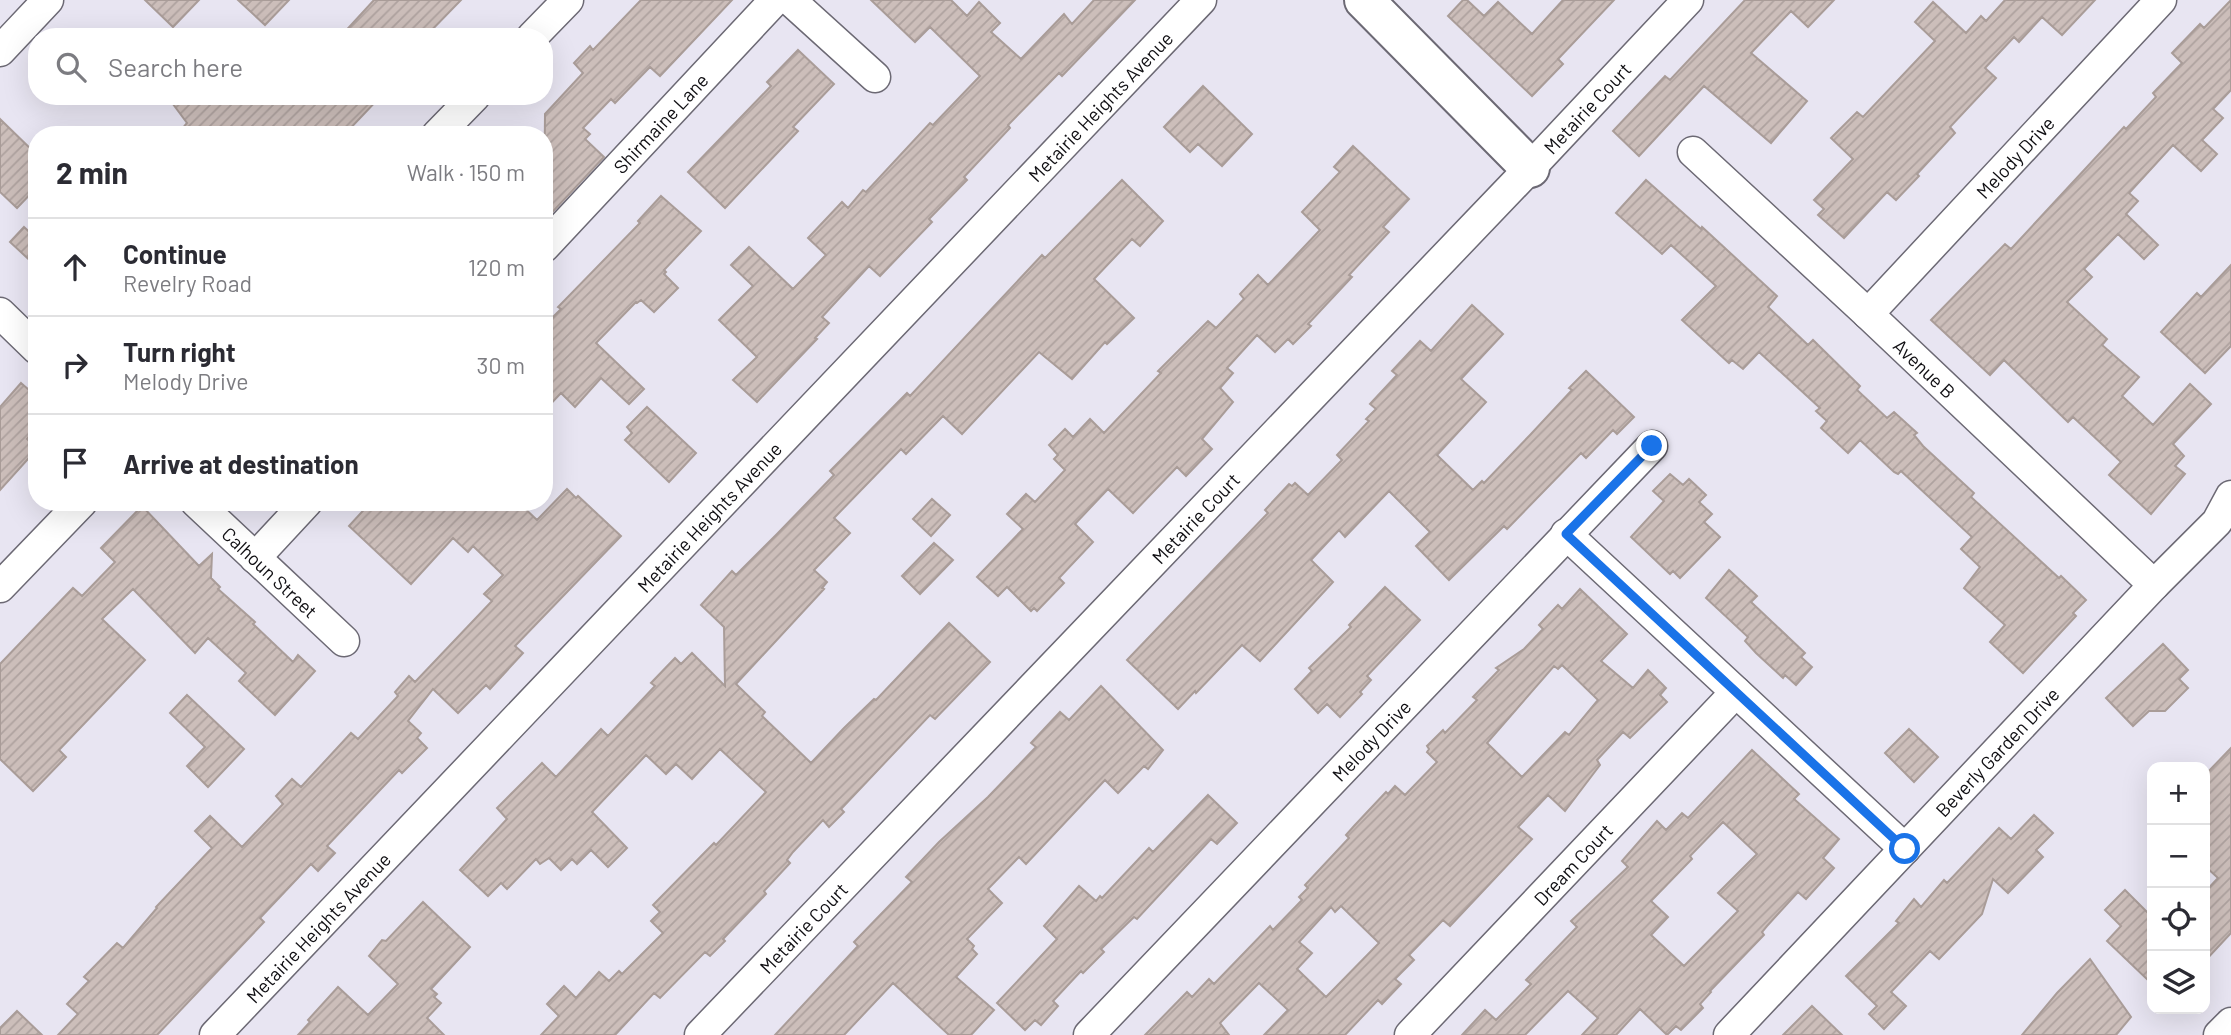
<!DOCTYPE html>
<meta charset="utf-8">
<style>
:root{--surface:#fff;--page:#f7f7f7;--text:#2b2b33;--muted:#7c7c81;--line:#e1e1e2}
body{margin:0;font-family:Barlow,sans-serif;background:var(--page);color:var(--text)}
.controls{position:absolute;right:21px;bottom:21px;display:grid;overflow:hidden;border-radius:14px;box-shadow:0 7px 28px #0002}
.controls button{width:63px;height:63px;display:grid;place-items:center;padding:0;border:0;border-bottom:2px solid var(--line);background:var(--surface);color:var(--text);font:35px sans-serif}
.stop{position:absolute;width:21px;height:21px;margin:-16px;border:5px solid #1a73e8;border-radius:50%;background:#fff}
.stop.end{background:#1a73e8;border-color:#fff;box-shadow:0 2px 7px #0008}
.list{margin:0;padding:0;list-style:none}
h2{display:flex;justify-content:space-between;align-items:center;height:91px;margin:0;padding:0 28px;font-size:30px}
h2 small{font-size:23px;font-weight:400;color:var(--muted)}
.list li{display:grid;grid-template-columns:46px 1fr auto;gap:21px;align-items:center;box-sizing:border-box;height:98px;padding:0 28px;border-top:2px solid var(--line)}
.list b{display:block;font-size:26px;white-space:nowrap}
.list p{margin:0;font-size:23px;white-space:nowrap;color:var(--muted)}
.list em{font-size:23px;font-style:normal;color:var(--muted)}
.icon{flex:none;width:38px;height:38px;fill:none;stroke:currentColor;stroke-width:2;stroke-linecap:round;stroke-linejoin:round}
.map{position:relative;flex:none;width:2231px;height:1035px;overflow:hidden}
.search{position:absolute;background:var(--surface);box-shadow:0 7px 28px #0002;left:28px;top:28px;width:525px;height:77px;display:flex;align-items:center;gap:18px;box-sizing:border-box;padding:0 24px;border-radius:28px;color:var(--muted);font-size:26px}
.panel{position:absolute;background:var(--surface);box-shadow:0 7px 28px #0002;left:28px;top:126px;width:525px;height:385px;border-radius:28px}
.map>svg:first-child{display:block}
.building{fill:url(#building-hatch);stroke:#a99c98;stroke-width:2;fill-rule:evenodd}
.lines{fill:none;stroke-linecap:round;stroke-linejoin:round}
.street-casing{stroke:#6c6974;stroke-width:33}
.secondary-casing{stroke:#6c6974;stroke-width:42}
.street{stroke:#fff;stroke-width:30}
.secondary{stroke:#fff;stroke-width:38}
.route{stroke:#1a73e8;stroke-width:9}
.labels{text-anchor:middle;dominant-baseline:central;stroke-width:5;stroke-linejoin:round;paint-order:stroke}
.street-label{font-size:19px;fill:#0f0e12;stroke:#f6f2ff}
</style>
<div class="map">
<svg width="2231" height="1035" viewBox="0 0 2231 1035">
<defs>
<pattern id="building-hatch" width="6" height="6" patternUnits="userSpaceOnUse" patternTransform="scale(1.75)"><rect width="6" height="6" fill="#ccbeba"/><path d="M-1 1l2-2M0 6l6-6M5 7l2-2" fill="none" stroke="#aea29f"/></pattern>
</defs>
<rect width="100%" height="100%" fill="#e8e5f2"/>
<path class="building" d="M 145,0 L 199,0 L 173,27 Z
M 238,0 L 289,0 L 265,25 Z
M 374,0 L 461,0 L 425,37 L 340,37 Z
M 641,0 L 732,0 L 660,76 L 650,67 L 615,103 L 611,99 L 583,128 L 590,134 L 585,139 L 604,157 L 544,221 L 545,114 L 583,73 L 574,63 L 590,46 L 593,50 Z
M 871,0 L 951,0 L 967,16 L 979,2 L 1000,23 L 991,32 L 1021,59 L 1064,14 L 1072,24 L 1094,0 L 1135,0 L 1062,76 L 1059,73 L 1008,125 L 1010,128 L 964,177 L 967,180 L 929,219 L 932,222 L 880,276 L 869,266 L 822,317 L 829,323 L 815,338 L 817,339 L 757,402 L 733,380 L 757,357 L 719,320 L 753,286 L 731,265 L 749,247 L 793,289 L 826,255 L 808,238 L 842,202 L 848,208 L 863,190 L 866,192 L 930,123 L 933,125 L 980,76 L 930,27 L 915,42 Z
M 1463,0 L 1467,0 L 1484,16 L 1498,2 L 1532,34 L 1563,0 L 1614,0 L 1558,59 L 1563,64 L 1532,96 L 1448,16 Z
M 1745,0 L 1834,0 L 1808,27 L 1791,11 L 1751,53 L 1807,101 L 1771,143 L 1704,86 L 1639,156 L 1613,131 L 1665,76 L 1670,80 Z
M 2005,0 L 2095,0 L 2062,35 L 2042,17 L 2019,42 L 2014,37 L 1985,68 L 1996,78 L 1950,127 L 1955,133 L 1917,174 L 1919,176 L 1896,200 L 1887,192 L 1844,238 L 1818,215 L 1824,209 L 1814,200 L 1853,159 L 1831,138 L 1857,112 L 1863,117 L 1935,41 L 1915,22 L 1933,2 L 1966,33 L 1981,16 L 1986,21 Z
M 2231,0 L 2231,90 L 2213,109 L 2223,118 L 2202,140 L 2217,154 L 2201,171 L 2173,145 L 2129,193 L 2138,201 L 2126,214 L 2158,245 L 2144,259 L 2118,234 L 2084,269 L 2092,277 L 2067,302 L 2107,339 L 2102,345 L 2139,377 L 2122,396 L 2153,425 L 2190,384 L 2211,404 L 2173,444 L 2184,456 L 2175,466 L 2185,474 L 2151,514 L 2109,475 L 2121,462 L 2073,417 L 2068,422 L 2004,360 L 1990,375 L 1931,320 L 2005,244 L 2011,249 L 2124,127 L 2126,129 L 2156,97 L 2153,93 L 2182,63 L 2172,53 L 2200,24 L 2204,28 Z
M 798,50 L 834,84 L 793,127 L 798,131 L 725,208 L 688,172 L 771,86 L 767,82 Z
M 1203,86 L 1252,134 L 1222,166 L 1198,144 L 1190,152 L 1164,127 Z
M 167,96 L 381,96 L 344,135 L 177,135 L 187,123 Z
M 0,119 L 37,155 L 37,187 L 17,208 L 0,192 Z
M 1353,146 L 1409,199 L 1383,227 L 1389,232 L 1349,275 L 1352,277 L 1308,324 L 1311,326 L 1293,344 L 1288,339 L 1275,352 L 1257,335 L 1227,368 L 1233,373 L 1220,388 L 1233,402 L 1202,439 L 1212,449 L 1186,476 L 1177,467 L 1133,513 L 1108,489 L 1075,524 L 1093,542 L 1059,578 L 1064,583 L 1037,611 L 1034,608 L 1031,611 L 1007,587 L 998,596 L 977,577 L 1023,529 L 1007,514 L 1026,494 L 1035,502 L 1065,470 L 1054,459 L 1058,455 L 1049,445 L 1065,429 L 1073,437 L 1090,419 L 1104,433 L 1161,373 L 1158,371 L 1208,321 L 1216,328 L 1244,299 L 1240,294 L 1258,275 L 1268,285 L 1320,230 L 1302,212 L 1340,172 L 1334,167 Z
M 1122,180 L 1163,221 L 1140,246 L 1132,239 L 1094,279 L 1134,318 L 1107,344 L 1105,342 L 1072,379 L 1039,352 L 962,434 L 943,416 L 906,454 L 901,449 L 834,518 L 850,533 L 814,570 L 827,582 L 822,588 L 824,589 L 736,684 L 765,712 L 762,716 L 811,763 L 844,728 L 874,699 L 876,700 L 949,623 L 990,662 L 935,719 L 930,715 L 841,809 L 844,812 L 829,827 L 823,820 L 793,852 L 787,860 L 790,863 L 764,891 L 766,894 L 723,939 L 725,941 L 710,956 L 705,952 L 660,998 L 654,993 L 615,1035 L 541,1035 L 559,1016 L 547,1004 L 564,986 L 576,998 L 599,972 L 609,981 L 619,971 L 622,974 L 663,933 L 651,921 L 660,912 L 653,905 L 714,843 L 716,845 L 766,792 L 720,749 L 692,779 L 676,764 L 666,774 L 646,755 L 592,812 L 627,848 L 608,867 L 591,850 L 577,864 L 572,859 L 561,870 L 549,858 L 540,864 L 536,859 L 507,889 L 501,883 L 488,896 L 460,870 L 507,819 L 497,808 L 542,763 L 556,777 L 601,729 L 608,736 L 655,686 L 651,683 L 675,658 L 681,664 L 692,653 L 725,686 L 724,627 L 701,605 L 732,571 L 736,575 L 777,534 L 834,475 L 830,471 L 907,393 L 910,396 L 1042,255 L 1045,258 Z
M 1646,180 L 1701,229 L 1702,227 L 1777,296 L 1768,307 L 1808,345 L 1813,340 L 1860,386 L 1857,390 L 1887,418 L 1894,412 L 1917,433 L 1914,435 L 1923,446 L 1974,493 L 1971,497 L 2059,578 L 2061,576 L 2086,600 L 2073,613 L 2076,616 L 2023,673 L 1990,642 L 2005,625 L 1964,588 L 1980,567 L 1961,549 L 1972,537 L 1901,471 L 1898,474 L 1894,472 L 1860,440 L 1848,453 L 1821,428 L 1827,421 L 1816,411 L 1820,408 L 1759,352 L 1743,369 L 1732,360 L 1729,363 L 1682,320 L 1716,286 L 1671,245 L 1662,254 L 1616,213 Z
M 661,196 L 701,231 L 664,270 L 666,272 L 664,274 L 678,288 L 654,312 L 641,300 L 637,303 L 636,302 L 596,343 L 644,389 L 629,404 L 601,378 L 575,407 L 561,393 L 544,411 L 544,326 L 561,309 L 558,307 L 640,223 L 638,221 Z
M 24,227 L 37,239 L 37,267 L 10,242 Z
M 2231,265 L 2231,346 L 2205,373 L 2161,332 L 2197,293 L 2201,297 Z
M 1472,305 L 1503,334 L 1461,379 L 1486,402 L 1437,455 L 1473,490 L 1482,481 L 1484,483 L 1531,434 L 1572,390 L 1569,388 L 1586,371 L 1634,417 L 1617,434 L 1613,430 L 1586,458 L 1581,453 L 1507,529 L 1504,526 L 1449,580 L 1416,546 L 1430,532 L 1389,491 L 1345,537 L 1339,530 L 1311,560 L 1333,582 L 1260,661 L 1242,645 L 1196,693 L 1195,691 L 1178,709 L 1127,660 L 1268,513 L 1265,510 L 1289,484 L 1292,486 L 1295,483 L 1308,495 L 1342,460 L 1337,455 L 1369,421 L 1366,419 L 1376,409 L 1370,404 L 1397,375 L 1392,371 L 1420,341 L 1431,351 Z
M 21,383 L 37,397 L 37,427 L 27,439 L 37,449 L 0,490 L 0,407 Z
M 647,407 L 696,453 L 669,482 L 625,440 L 632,433 L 627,427 Z
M 1670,474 L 1683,485 L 1689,479 L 1706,495 L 1699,502 L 1712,514 L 1704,522 L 1720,537 L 1680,578 L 1673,571 L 1670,574 L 1631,537 L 1664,501 L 1653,491 Z
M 567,489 L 576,498 L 578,496 L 621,536 L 515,646 L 523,653 L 490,689 L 486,685 L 458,713 L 433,689 L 408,721 L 421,733 L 417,738 L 427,748 L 402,773 L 399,770 L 327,846 L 335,853 L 318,871 L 311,864 L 260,918 L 264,922 L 157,1035 L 58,1035 L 78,1014 L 67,1004 L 89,981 L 84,977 L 117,943 L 123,948 L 157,908 L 156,907 L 212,848 L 195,831 L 210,816 L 242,847 L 283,804 L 276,796 L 292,779 L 301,787 L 351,733 L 358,739 L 398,696 L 395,692 L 409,676 L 415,682 L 492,601 L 484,594 L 503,575 L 473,546 L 468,552 L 453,538 L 411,584 L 349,526 L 371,502 L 518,502 L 537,520 Z
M 932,499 L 950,515 L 931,536 L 913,519 Z
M 142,506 L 199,566 L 212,554 L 211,578 L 220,587 L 218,589 L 255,622 L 253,624 L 293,662 L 298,655 L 315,671 L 275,715 L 239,681 L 246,673 L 208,638 L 195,653 L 133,589 L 102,619 L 145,660 L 59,750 L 66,757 L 33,791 L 0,759 L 0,664 L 73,588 L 82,596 L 115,562 L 101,548 Z
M 934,543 L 953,560 L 920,594 L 902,576 Z
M 1729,570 L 1757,596 L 1751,602 L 1805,653 L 1801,657 L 1812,667 L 1796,685 L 1785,675 L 1783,678 L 1756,653 L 1745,641 L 1748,637 L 1706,598 Z
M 1385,587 L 1420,620 L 1367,676 L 1371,680 L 1360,692 L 1362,694 L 1340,717 L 1327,704 L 1318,713 L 1295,689 L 1312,671 L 1309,668 L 1351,627 L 1349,625 Z
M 1580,589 L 1627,634 L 1601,661 L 1633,688 L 1648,670 L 1666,688 L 1660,695 L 1667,702 L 1630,738 L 1623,732 L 1597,760 L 1600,765 L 1565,811 L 1548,795 L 1518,827 L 1532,839 L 1450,926 L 1443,920 L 1409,955 L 1414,960 L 1395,979 L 1401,984 L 1382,1004 L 1378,1000 L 1345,1035 L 1264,1035 L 1288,1010 L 1259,983 L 1220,1023 L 1229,1035 L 1145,1035 L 1187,992 L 1192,997 L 1209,979 L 1214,984 L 1270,926 L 1273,930 L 1302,900 L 1299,897 L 1308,888 L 1305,885 L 1349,838 L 1346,835 L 1354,826 L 1386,792 L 1388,794 L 1395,786 L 1405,795 L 1437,762 L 1427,752 L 1429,749 L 1427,746 L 1443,730 L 1445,733 L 1477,700 L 1473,697 L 1499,670 L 1496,668 L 1524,649 L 1543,629 L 1539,625 L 1558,605 L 1562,609 ZM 1562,665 L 1598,700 L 1569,735 L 1565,732 L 1522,777 L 1487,743 L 1554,666 L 1558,669 ZM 1341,906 L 1379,943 L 1326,997 L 1297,969 L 1312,953 L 1299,942 L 1331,907 L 1335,912 Z
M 2163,644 L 2188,670 L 2179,679 L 2188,688 L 2165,711 L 2149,711 L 2133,726 L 2106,698 Z
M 1101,686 L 1163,750 L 1148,769 L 1144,766 L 1118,793 L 1105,780 L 1026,864 L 1019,857 L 988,889 L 1002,903 L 967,939 L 974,946 L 972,949 L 977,954 L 956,977 L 994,1010 L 971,1035 L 949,1035 L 893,983 L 844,1035 L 775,1035 L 858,946 L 854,942 L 912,882 L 906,877 L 939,842 L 988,797 L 1036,747 L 1031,743 L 1060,712 L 1069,720 Z
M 187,695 L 244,749 L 208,787 L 187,766 L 205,747 L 170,713 Z
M 1909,729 L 1938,757 L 1914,782 L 1885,753 Z
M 2231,748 L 2231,933 L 2205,961 L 2205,892 L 2218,878 L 2205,866 L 2205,775 Z
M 1752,750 L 1799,794 L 1794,799 L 1839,839 L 1823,858 L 1834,868 L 1806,899 L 1798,892 L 1767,926 L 1762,932 L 1764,935 L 1710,991 L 1711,992 L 1700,1004 L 1703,1008 L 1681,1030 L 1676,1026 L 1667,1035 L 1640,1009 L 1616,1035 L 1582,1035 L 1598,1018 L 1568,991 L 1525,1035 L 1462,1035 L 1485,1010 L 1496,1020 L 1531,984 L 1526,980 L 1577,927 L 1571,921 L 1628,867 L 1622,861 L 1657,821 L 1666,830 L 1682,813 L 1688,818 ZM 1723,822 L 1757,854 L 1718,893 L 1738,911 L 1684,966 L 1651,935 L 1668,917 L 1651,901 L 1692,859 L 1690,856 Z
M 1208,795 L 1237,823 L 1217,844 L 1211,839 L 1137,919 L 1134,917 L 1101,949 L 1104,952 L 1083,973 L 1081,971 L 1053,1001 L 1058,1006 L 1041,1025 L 1035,1020 L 1025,1030 L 997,1003 L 1057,939 L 1044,926 L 1079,886 L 1096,901 L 1100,896 L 1102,898 L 1149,848 L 1153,852 Z
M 2034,815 L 2053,833 L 2036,850 L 2043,857 L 2008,893 L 1993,879 L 1982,914 L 1939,959 L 1930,951 L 1891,992 L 1906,1006 L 1884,1029 L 1869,1014 L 1877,1006 L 1846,976 L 1899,923 L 1896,921 L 1914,899 L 1921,907 L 1944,880 L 1947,883 L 1999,828 L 2011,839 Z
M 2125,890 L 2152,917 L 2152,984 L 2107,941 L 2121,926 L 2105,910 Z
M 423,902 L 470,947 L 431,989 L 437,994 L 434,997 L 441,1003 L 427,1018 L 444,1035 L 298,1035 L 310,1022 L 308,1020 L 338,987 L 368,1015 L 398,984 L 369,956 L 382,940 L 386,941 Z
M 2090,959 L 2131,1017 L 2116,1035 L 2022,1035 L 2057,993 Z
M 1812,1006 L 1842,1035 L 1783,1035 Z
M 17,1011 L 42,1035 L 0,1035 L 0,1028 Z"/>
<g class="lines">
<defs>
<g id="street">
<path d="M 790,0 L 875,77"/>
<path d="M 532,37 L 568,0"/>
<path d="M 0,51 L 48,0"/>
<path d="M 437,135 L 475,96"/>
<path id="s1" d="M 1693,152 L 1868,314 L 2154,585"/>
<path id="s2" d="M 544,247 L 775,0"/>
<path d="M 0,313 L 37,349"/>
<path id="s3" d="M 1868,314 L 2161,0"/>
<path id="s4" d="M 196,502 L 344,641"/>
<path d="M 1566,534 L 1905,849"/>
<path d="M 255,558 L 307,502"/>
<path d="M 0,587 L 82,502"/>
<path id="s5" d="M 215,1035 L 1201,0"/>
<path id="s6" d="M 700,1035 L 1530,168 L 1688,0"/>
<path id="s7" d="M 1089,1035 L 1652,446"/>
<path id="s8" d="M 1410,1035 L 1736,692"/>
<path id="s9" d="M 1729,1035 L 2154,585 L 2217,522 L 2231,496"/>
<path d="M 2219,1035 L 2231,1023"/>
</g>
<path id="secondary" d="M 1364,0 L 1530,168"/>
</defs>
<use href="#street" class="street-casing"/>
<use href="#secondary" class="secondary-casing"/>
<use href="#street" class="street"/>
<use href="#secondary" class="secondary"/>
</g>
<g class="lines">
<path class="route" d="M 1652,446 L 1566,534 L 1905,849"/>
</g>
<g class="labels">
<g class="street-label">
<text stroke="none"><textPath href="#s5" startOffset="1283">Metairie Heights Avenue</textPath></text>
<text stroke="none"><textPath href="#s6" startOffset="1283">Metairie Court</textPath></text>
<text stroke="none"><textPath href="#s2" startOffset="170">Shirmaine Lane</textPath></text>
<text stroke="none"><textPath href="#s3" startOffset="215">Melody Drive</textPath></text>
<text stroke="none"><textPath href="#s1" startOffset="317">Avenue B</textPath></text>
<text stroke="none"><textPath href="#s5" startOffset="716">Metairie Heights Avenue</textPath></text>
<text stroke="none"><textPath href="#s6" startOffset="716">Metairie Court</textPath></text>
<text stroke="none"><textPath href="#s4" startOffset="102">Calhoun Street</textPath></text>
<text stroke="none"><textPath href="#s7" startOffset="408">Melody Drive</textPath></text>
<text stroke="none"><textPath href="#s9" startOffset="390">Beverly Garden Drive</textPath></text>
<text stroke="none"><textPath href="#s8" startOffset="236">Dream Court</textPath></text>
<text stroke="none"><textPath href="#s5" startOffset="149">Metairie Heights Avenue</textPath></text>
<text stroke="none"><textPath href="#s6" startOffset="149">Metairie Court</textPath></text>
</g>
</g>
</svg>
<div class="controls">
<button>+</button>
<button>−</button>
<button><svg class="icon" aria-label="locate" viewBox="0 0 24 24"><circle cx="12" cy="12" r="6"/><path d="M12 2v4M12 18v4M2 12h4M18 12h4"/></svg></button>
<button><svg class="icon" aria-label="layers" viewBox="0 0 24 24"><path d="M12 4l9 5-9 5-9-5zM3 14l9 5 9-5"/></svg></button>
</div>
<div class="stop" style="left:1905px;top:849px"></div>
<div class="stop end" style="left:1652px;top:446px"></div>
<div class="search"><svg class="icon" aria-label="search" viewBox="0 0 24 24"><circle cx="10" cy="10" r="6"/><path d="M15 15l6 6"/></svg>Search here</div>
<section class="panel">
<h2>2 min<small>Walk · 150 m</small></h2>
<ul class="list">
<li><svg class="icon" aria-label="ahead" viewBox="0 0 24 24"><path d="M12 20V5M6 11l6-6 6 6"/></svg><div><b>Continue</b><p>Revelry Road</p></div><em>120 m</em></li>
<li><svg class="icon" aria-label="right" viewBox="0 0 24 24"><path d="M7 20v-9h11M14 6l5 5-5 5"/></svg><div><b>Turn right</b><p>Melody Drive</p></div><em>30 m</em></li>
<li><svg class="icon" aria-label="arrive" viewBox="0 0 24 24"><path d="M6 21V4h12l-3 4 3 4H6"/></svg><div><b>Arrive at destination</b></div></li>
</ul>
</section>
</div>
